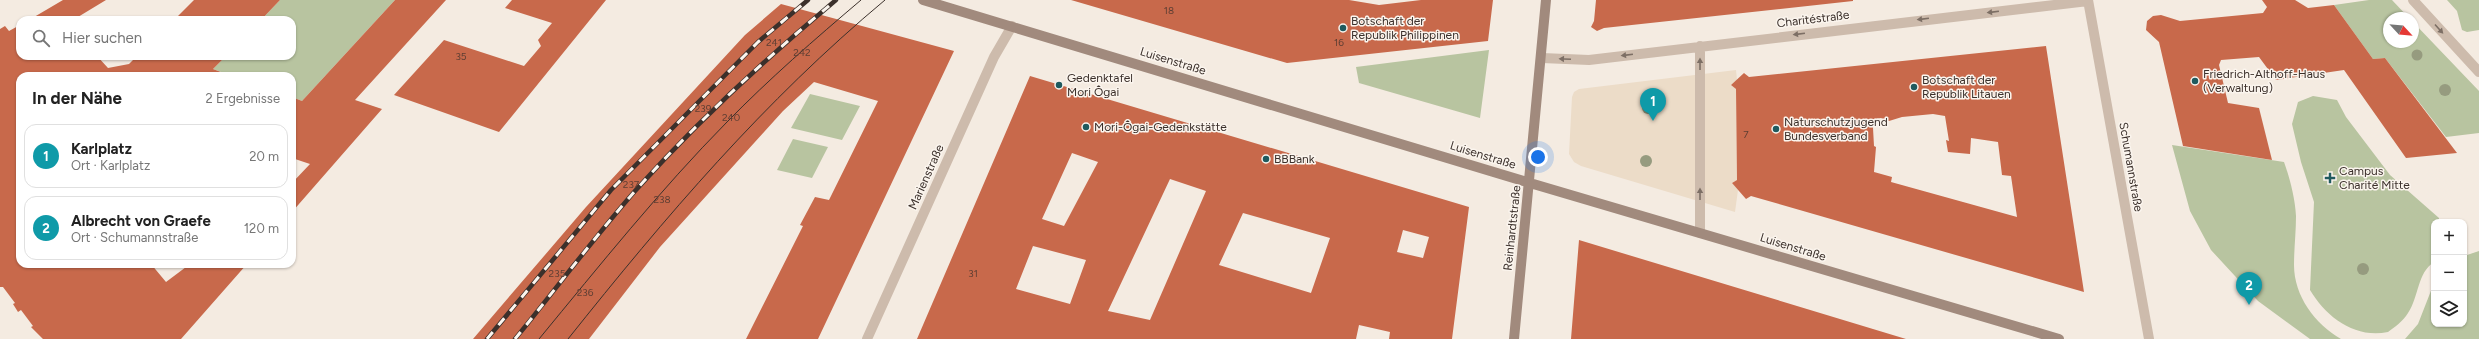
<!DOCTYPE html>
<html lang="de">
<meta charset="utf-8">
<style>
:root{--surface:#fff;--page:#f6f6f6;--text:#222;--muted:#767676;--line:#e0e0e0;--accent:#b45309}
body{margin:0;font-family:Figtree,sans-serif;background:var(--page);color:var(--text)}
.controls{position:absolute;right:12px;bottom:12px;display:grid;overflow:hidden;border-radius:8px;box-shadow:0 1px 3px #0004}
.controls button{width:36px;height:36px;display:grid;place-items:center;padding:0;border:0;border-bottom:1px solid var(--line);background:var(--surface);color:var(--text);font:20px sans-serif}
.compass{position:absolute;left:2383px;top:12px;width:36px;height:36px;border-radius:50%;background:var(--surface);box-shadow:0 1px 3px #0004;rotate:116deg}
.you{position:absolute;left:1538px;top:157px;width:14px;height:14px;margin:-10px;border:3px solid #fff;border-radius:50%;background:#1a73e8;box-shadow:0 0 0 6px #1a73e833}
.badge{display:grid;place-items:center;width:26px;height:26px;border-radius:50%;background:var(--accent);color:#fff;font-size:13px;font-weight:700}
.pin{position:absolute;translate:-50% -33px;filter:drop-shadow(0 1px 2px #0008)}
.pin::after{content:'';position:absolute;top:21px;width:14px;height:12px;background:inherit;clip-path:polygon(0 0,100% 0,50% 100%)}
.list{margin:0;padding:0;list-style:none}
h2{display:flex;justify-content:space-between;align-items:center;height:52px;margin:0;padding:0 16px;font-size:17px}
h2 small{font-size:13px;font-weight:400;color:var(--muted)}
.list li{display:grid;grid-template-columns:26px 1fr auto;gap:12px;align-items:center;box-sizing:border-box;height:64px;margin:0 8px 8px;padding:0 8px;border:1px solid var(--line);border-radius:12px}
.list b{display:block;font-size:15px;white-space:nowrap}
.list p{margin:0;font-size:13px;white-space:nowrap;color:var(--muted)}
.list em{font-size:13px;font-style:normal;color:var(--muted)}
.icon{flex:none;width:22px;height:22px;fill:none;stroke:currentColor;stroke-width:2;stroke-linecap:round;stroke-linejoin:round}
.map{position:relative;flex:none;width:2479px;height:339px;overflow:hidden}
.search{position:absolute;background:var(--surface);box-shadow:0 1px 3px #0004;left:16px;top:16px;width:280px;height:44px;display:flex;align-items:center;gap:10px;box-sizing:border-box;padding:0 14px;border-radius:12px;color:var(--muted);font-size:15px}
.panel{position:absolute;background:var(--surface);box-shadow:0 1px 3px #0004;left:16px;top:72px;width:280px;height:196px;border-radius:12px}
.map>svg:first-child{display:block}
.green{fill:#b8c4a0}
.plaza{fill:#ecdcc8}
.building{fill:#c8694b;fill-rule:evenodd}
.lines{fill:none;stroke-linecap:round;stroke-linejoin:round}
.lane{stroke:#cdbbac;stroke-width:10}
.street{stroke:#cdbbac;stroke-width:10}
.secondary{stroke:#a18a7d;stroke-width:10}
.tram{stroke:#3b302b;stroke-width:1}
.rail-casing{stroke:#3b302b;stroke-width:4.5}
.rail{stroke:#fbf5ee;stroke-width:3;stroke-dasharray:9;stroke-linecap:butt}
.tree{fill:#969b7f}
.oneway{fill:#7d6f65}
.poi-dot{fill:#1f5a5e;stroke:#fbf5ee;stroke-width:1.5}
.labels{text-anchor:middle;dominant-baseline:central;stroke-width:3;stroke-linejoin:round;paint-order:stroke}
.number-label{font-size:10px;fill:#5e3e33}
.street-label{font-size:12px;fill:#3b302b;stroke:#fbf5ee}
.poi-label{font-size:12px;fill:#3b302b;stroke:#fbf5ee;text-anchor:start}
</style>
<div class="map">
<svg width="2479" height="339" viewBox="0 0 2479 339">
<rect width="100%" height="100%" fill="#f4ebe1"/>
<path class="green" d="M 280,0 L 395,0 L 302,101 L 292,97 L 292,76 L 232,76 L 213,69 L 226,56 L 292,56 L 292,20 L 261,20 Z
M 2369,0 L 2392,0 L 2409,18 L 2389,18 L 2389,42 L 2413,42 L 2413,22 L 2479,91 L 2479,133 L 2446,137 L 2385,58 L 2373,59 L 2334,5 Z
M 2447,0 L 2479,0 L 2479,30 L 2467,32 L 2462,30 L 2457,11 Z
M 1489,50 L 1480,118 L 1359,83 L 1356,67 Z
M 810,94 L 860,106 L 842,140 L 791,128 Z
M 2313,96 L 2337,100 L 2346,117 L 2390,175 L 2439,218 L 2439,222 L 2434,222 L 2434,262 C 2417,273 2419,297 2408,313 C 2403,321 2395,327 2388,332 C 2355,339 2326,317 2310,290 L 2314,202 L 2301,162 L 2292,124 L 2298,102 Z
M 793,139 L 828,147 L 812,178 L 777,170 Z
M 2172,145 L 2284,162 C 2290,179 2295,198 2296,216 C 2296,232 2294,249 2294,265 C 2294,296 2315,324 2341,339 L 2310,339 L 2258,301 L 2211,250 L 2190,211 Z
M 2479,251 L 2479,339 L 2405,339 L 2418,324 L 2434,283 L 2434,324 L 2464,324 L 2464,256 Z"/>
<path class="plaza" d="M 1736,70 L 1737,80 L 1731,85 L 1736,89 L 1737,180 L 1732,183 L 1738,190 L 1735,212 L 1581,166 L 1574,162 L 1569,154 L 1572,97 L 1574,92 L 1579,89 Z"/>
<path class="building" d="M 63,0 L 106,0 L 73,20 L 29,20 Z
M 194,0 L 280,0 L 261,20 L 174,20 Z
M 395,0 L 446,0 L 355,100 L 382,109 L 292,212 L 292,183 L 310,164 L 292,158 L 292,97 L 302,101 Z
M 512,0 L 606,0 L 499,132 L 394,95 L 444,40 L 524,66 L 541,46 L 538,40 L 552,23 L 505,8 Z
M 1071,0 L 1349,0 L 1379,5 L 1421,0 L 1493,0 L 1488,41 L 1287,63 Z
M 1596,0 L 1853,0 L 1853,1 L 1604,28 L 1597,31 L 1591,27 L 1594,21 Z
M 2262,0 L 2295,0 L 2308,8 L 2334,5 L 2373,59 L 2385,58 L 2457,153 L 2406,158 L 2344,70 L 2276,80 L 2259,57 L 2221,60 L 2219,65 L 2228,103 L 2259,108 L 2272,160 L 2183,146 L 2159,42 L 2146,30 L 2147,21 L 2153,16 L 2161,15 L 2180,21 L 2263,13 L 2267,7 Z
M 781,4 L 954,51 L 818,339 L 746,339 L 803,226 L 800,225 L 815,197 L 829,200 L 878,101 L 814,82 L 783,111 L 660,247 L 589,339 L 473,339 L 586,207 L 745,35 Z
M 20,25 L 20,56 L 97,56 L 108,68 L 129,64 L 137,56 L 226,56 L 213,69 L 231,76 L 20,76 L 20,264 L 151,264 L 166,282 L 190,264 L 247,264 L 181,339 L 43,339 L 31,327 L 33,326 L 21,310 L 18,312 L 13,304 L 15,303 L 3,287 L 0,287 L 0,29 L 5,26 L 9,31 Z
M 2046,46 L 2084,292 L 1751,196 L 1746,199 L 1732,183 L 1737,180 L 1736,89 L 1731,85 L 1744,73 L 1749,77 ZM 1933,114 L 1945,116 L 1949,141 L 1946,140 L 1948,152 L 1970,154 L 1971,138 L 1998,142 L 2002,175 L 2011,176 L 2017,217 L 1891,182 L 1892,177 L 1874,172 L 1876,147 L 1874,146 L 1873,128 L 1867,120 L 1881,118 L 1889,121 L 1902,117 Z
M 1030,76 L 1469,207 L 1452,339 L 1389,339 L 1390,332 L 1359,325 L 1356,339 L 917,339 ZM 1072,153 L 1098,162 L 1064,226 L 1042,219 ZM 1170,179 L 1206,191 L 1150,320 L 1108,311 ZM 1243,213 L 1330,238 L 1311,293 L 1219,265 ZM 1403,230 L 1429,237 L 1423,258 L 1397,252 ZM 1033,246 L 1086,260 L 1070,304 L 1016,289 Z
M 1579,240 L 1906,339 L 1571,339 Z"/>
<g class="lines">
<path class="lane" d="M 2413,0 L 2479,72"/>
<path class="street" d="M 2088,0 L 2149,339
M 1700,46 L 1700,233
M 1542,58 L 1589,60 L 2088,1
M 867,339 L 994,57 L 1012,26"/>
<path class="secondary" d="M 923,0 L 1530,183 L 2059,339
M 1514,339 L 1546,0"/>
<path class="tram" d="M 539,339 C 600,265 660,190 727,122 C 769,79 815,39 861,0
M 568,339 C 666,216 764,101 885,0"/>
<defs>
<path id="rail" d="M 487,339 L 611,190 L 758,42 L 808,0
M 515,339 C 555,290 593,239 635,191 C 697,122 765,59 836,0"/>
</defs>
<use href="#rail" class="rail-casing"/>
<use href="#rail" class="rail"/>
</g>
<g class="tree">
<circle cx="2417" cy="55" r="5.5"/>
<circle cx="2445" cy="90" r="6"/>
<circle cx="1648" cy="108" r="6"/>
<circle cx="1646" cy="161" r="6"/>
<circle cx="2363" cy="269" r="6"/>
</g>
<defs><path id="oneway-solid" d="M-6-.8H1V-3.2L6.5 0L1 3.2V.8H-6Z"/></defs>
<g class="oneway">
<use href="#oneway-solid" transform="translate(1993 12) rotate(173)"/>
<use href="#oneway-solid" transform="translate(1923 19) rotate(173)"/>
<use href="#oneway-solid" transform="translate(2439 29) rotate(48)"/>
<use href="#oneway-solid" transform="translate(1799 34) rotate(173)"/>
<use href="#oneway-solid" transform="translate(1627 55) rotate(173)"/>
<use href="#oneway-solid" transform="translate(1565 59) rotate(-178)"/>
<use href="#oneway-solid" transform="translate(1700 64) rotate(-90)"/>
<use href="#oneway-solid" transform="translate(1700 194) rotate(-90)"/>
</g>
<g class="poi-dot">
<circle cx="1343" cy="28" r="4"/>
<circle cx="2195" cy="81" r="4"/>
<circle cx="1059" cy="85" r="4"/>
<circle cx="1914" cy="87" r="4"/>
<circle cx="1086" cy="127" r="4"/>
<circle cx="1776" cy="129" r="4"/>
<circle cx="1266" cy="159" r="4"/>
<path d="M2328 172h4v4h4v4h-4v4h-4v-4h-4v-4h4z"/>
</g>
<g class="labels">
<g class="number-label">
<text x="1169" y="10">18</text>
<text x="774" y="42">241</text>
<text x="1339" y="42">16</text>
<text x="802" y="52">242</text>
<text x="461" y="56">35</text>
<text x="703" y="108">239</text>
<text x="731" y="117">240</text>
<text x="1746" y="134">7</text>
<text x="631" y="184">237</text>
<text x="662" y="199">238</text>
<text x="557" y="273">235</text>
<text x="973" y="273">31</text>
<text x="585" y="292">236</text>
</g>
<g class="street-label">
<text transform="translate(1813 19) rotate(-7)">Charitéstraße</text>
<text transform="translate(1173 61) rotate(17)">Luisenstraße</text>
<text transform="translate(1483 155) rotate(17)">Luisenstraße</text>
<text transform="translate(2131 167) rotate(80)">Schumannstraße</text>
<text transform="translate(926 177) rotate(-66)">Marienstraße</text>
<text transform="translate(1512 228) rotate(-84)">Reinhardtstraße</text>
<text transform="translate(1793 247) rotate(17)">Luisenstraße</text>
</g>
<g class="poi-label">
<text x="1351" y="21">Botschaft der<tspan x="1351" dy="14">Republik Philippinen</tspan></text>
<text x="2203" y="74">Friedrich-Althoff-Haus<tspan x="2203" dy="14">(Verwaltung)</tspan></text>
<text x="1067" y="78">Gedenktafel<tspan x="1067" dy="14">Mori Ôgai</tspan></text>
<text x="1922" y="80">Botschaft der<tspan x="1922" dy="14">Republik Litauen</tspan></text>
<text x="1784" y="122">Naturschutzjugend<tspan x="1784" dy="14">Bundesverband</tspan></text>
<text x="1094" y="127">Mori-Ôgai-Gedenkstätte</text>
<text x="1274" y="159">BBBank</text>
<text x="2339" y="171">Campus<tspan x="2339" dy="14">Charité Mitte</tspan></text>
</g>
</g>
</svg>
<div class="controls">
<button>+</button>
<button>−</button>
<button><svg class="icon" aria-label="layers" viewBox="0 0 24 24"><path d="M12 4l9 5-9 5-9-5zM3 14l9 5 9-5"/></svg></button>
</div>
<svg class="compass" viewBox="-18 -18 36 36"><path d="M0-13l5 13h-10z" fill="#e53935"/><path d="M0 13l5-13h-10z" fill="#767676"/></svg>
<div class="you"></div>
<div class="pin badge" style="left:1653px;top:121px;background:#0f9aa8">1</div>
<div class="pin badge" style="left:2249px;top:305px;background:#0f9aa8">2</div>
<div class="search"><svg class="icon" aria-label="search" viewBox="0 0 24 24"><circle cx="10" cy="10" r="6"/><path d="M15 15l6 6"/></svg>Hier suchen</div>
<section class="panel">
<h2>In der Nähe<small>2 Ergebnisse</small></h2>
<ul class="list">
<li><span class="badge" style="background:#0f9aa8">1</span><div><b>Karlplatz</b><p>Ort · Karlplatz</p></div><em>20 m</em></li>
<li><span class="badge" style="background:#0f9aa8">2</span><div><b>Albrecht von Graefe</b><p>Ort · Schumannstraße</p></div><em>120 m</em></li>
</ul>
</section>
</div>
